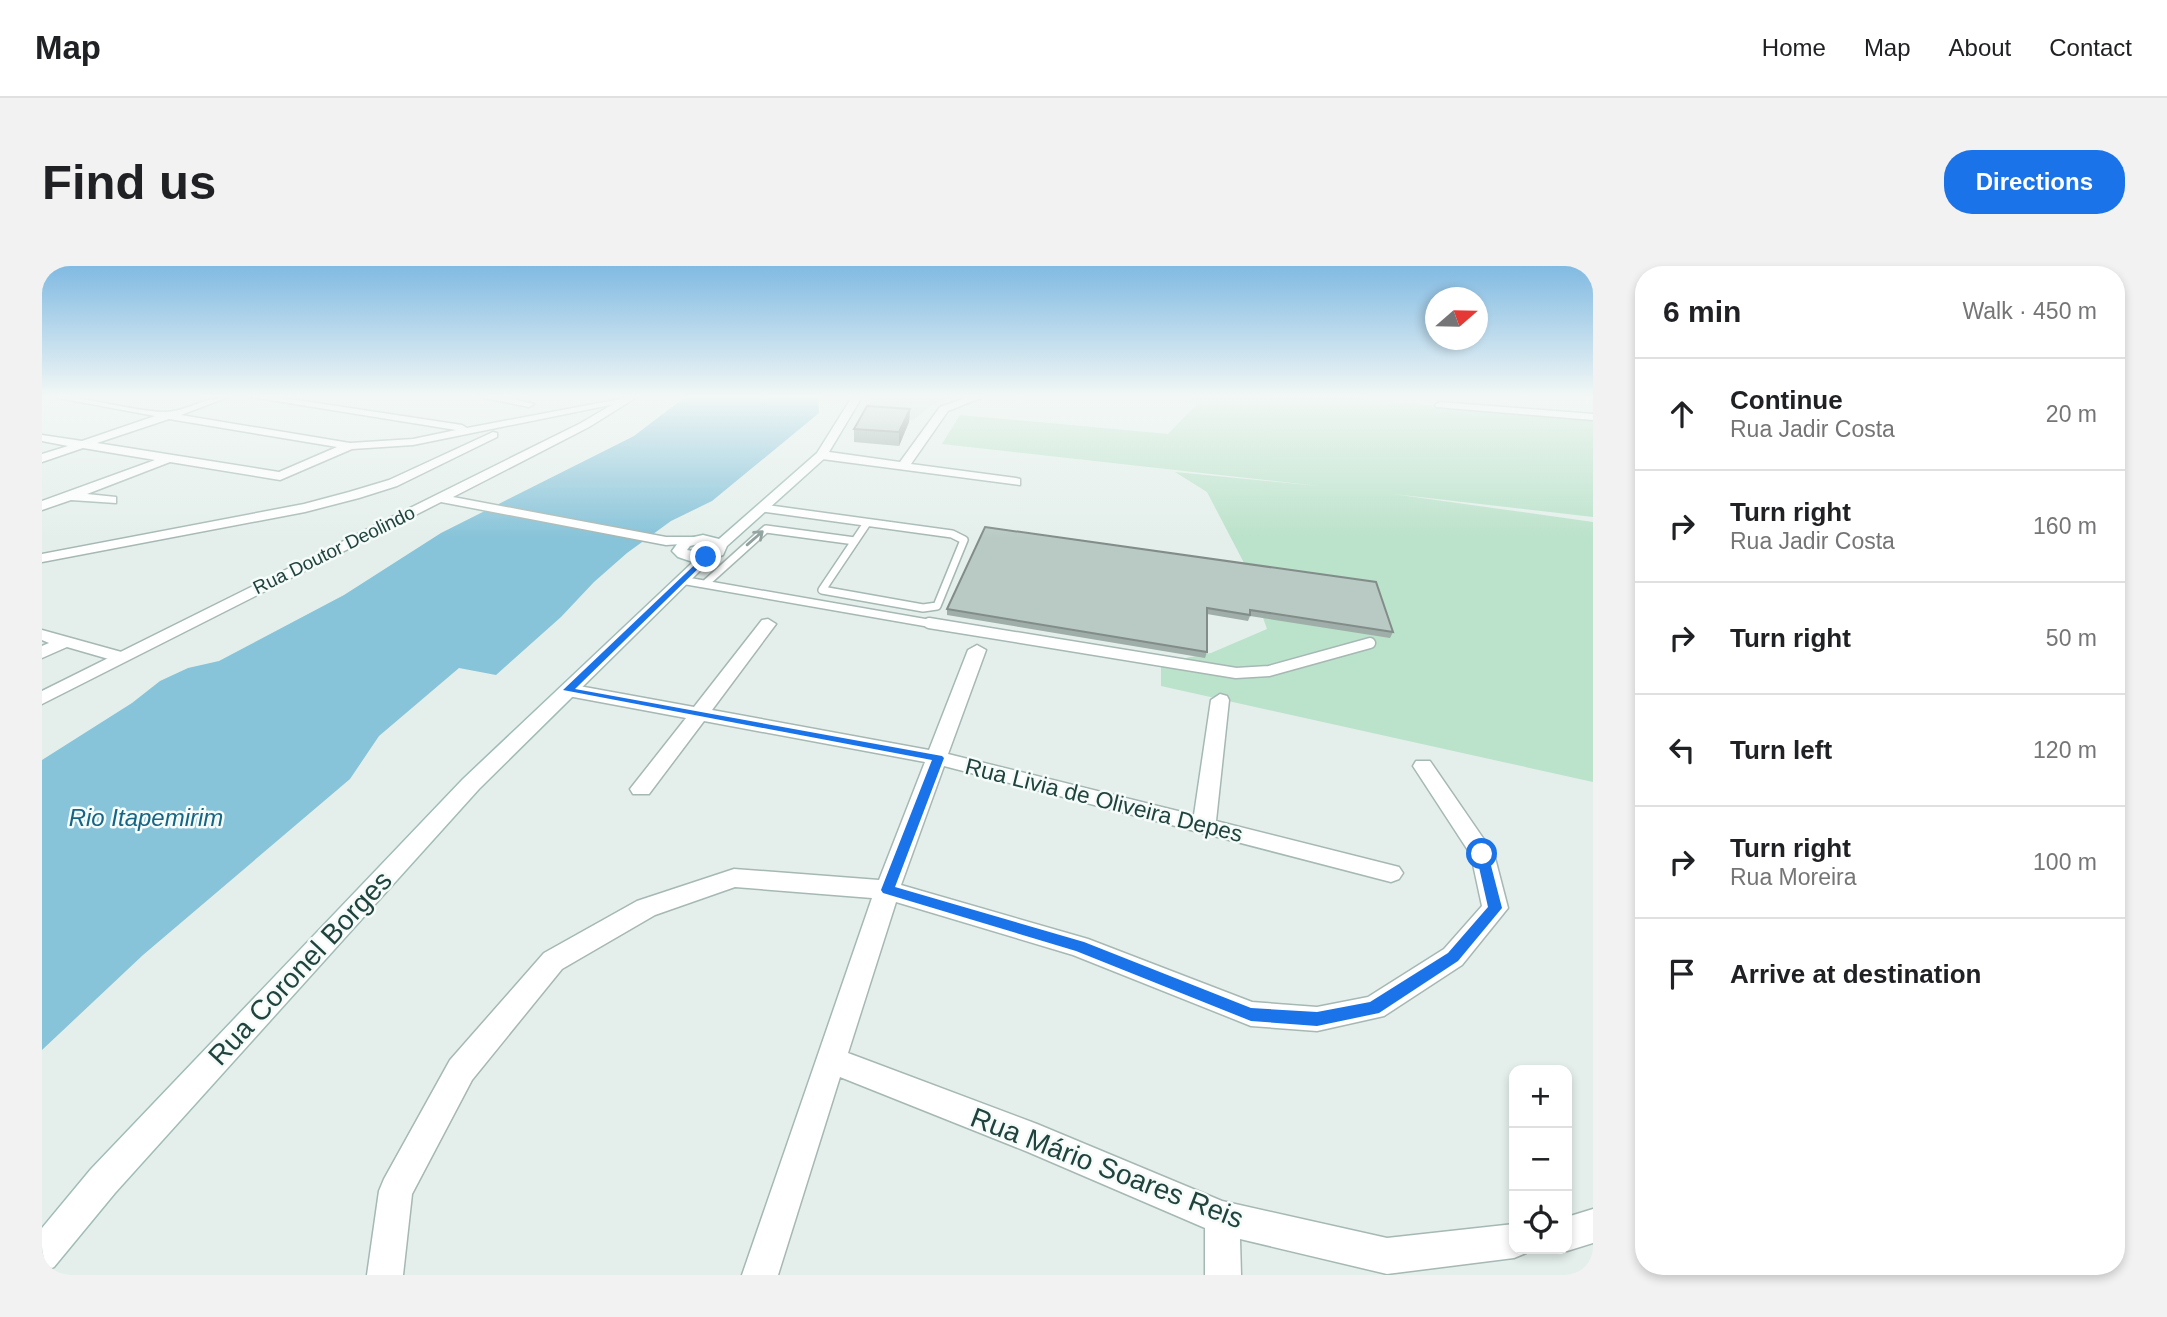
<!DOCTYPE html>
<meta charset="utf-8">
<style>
:root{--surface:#fff;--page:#f2f2f2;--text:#202124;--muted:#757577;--line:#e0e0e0;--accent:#1a73e8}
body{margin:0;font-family:Helvetica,sans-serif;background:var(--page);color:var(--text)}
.controls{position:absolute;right:21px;bottom:21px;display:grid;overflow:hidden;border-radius:14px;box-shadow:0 4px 10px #0003}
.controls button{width:63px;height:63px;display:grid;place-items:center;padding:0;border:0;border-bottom:2px solid var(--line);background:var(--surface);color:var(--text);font:35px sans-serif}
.compass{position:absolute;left:1383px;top:21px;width:63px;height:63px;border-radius:50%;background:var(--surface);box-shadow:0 4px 10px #0003;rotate:70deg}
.stop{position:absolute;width:21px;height:21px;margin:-16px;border:5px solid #1a73e8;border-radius:50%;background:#fff}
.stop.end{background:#1a73e8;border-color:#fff;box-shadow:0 2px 7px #0008}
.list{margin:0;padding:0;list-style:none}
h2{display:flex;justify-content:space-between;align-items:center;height:91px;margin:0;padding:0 28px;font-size:30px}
h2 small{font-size:23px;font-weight:400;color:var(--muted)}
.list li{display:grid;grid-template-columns:46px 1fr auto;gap:21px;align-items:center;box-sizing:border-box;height:112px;padding:0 28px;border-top:2px solid var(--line)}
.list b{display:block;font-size:26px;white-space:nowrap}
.list p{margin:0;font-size:23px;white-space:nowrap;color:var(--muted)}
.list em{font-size:23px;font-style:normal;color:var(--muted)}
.icon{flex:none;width:38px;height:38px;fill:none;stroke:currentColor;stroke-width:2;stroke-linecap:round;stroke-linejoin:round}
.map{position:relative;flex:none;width:1551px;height:1009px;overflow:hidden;border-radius:28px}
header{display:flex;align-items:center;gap:42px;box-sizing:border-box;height:98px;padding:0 35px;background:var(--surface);border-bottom:2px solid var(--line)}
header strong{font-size:33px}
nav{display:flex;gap:38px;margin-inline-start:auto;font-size:24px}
.intro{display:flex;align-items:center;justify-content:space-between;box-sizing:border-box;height:168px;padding:0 42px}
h1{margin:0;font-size:49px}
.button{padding:18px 32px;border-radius:28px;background:var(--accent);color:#fff;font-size:24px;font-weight:700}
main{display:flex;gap:42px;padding:0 42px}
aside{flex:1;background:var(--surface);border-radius:28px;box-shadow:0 4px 10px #0003}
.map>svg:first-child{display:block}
.built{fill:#d2dfda}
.green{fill:#bbe2ca}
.water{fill:#87c3d9}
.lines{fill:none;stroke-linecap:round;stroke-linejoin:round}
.service-far1-casing{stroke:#a6b8b4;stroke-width:10}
.service-casing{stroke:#a6b8b4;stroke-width:13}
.minor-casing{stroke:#a6b8b4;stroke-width:3}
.tertiary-casing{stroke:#a6b8b4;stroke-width:3}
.secondary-casing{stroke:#a1bcb6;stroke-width:3}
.service-far1{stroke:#fff;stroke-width:7}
.service{stroke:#fff;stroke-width:10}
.minor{fill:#fff;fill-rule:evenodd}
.tertiary{fill:#fff;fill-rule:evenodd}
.secondary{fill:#fff;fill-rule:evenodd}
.wall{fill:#9faea9}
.shaded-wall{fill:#828d8a}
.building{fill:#b9cac5;stroke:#828d8a;stroke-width:2}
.oneway{stroke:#90a19e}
.route{fill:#1a73e8}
.labels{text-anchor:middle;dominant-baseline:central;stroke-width:5;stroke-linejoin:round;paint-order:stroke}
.far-street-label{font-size:19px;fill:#21433e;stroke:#f5fbf9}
.street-label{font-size:23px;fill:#21433e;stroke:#f5fbf9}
.water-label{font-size:24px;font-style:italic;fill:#146586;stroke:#f5fbf9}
.near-street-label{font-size:28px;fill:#21433e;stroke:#f5fbf9}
</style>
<header>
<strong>Map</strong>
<nav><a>Home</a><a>Map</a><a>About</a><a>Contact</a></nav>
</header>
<div class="intro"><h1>Find us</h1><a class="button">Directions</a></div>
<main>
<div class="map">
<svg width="1551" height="1009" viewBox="0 0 1551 1009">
<rect width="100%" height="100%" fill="#e4efeb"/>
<path class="built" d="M 830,131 L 911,131 L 890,139 L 871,154 L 820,151 Z"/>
<path class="green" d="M 1152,131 L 1297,131 L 1551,153 L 1551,251 L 1351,228 L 1551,256 L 1551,516 L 1119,420 L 1119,397 L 1169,387 L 1225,363 L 1201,295 L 1165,226 L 1133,206 L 1277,220 L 900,178 L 918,149 L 1126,168 L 1155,138 L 1143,136 Z"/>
<path class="water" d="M 643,131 L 776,131 L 777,147 L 670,235 L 629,255 L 585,287 L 552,316 L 519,351 L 454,409 L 417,402 L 337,470 L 308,513 L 101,689 L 0,784 L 0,494 L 90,437 L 118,415 L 146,402 L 177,395 L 302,329 L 399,267 L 592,170 Z"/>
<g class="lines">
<defs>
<path id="service-far1" d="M 721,242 L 910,268 L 922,274 L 895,340 L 881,342 L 780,324 L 825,257
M 639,314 L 897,359
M 663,318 L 724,263 L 813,275"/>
<path id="service" d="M 887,357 L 1194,407 L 1227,405 L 1328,377"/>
<path id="minor" d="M 11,131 C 50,131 87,145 123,146 C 143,146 163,131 186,131 L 139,149 L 308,177 L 371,173 L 414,164 L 209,131 L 235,131 L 420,159 L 425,162 L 583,132 L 588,135 L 371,179 L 310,183 L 238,214 L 128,196 L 45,228 L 74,231 L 74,237 L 29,234 L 0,244 L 0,235 L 113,194 L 41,182 L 0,196 L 0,188 L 26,180 L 0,175 L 0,169 L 40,175 L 113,150 ZM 127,153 L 295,181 L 237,206 L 55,177 Z
M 438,131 L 463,131 L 492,138 L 487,141 Z
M 926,131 L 941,131 L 906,145 L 869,198 L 974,212 L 978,213 L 978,219 L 780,193 L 774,189 L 780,185 L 858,196 L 898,141 Z
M 1398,136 L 1551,148 L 1551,154 L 1394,141 L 1393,139 Z
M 451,166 L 455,167 L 455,171 L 355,220 L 317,232 L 263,246 L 0,296 L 0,288 L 262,238 L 307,226 L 347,214 Z
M 726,353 L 734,358 L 670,444 L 887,484 L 926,384 L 935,379 L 944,384 L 906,488 L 1152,549 L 1169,434 L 1178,428 L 1185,430 L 1187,434 L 1174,555 L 1357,601 L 1361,607 L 1357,613 L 1349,616 L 902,500 L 859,619 L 1046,673 L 1210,736 L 1275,741 L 1326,731 L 1402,683 L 1440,640 L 1429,589 L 1371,500 L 1374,495 L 1388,495 L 1452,588 L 1466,642 L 1420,699 L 1342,750 L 1275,765 L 1209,760 L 1031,689 L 854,636 L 806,787 L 995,858 L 1180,935 L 1345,972 L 1472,958 L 1472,983 L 1486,983 L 1484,987 L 1472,992 L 1345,1008 L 1198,973 L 1199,1009 L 1163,1009 L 1163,962 L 986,886 L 798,811 L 736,1009 L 700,1009 L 830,632 L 693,621 L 613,649 L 520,703 L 430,814 L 370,928 L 361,1009 L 325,1009 L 337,925 L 342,913 L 408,794 L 502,687 L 595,635 L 692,603 L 837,614 L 883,496 L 662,455 L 607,528 L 591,528 L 588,523 L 644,452 L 526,430 L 517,424 L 526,418 L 652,441 L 720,354 Z
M 0,364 L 83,387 L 86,391 L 77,396 L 25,381 L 0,392 L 0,380 L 7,377 L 0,374 Z
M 1551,943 L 1551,977 L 1525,985 L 1519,983 L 1525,983 L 1525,951 Z"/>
<path id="tertiary" d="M 583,131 L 595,131 L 547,161 L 411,231 L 624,271 L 655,271 L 655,277 L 624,279 L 399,236 L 0,438 L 0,425 L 539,157 Z"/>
<path id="secondary" d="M 810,131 L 820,131 L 784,191 L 685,280 L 681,289 L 670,293 L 437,523 L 73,927 L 12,1001 L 0,1007 L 0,962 L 49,903 L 421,513 L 651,296 L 636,291 L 630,285 L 638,274 L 661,269 L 677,273 L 775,187 ZM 661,277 L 672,281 L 662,287 L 645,284 L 648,280 Z"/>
</defs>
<use href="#service-far1" class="service-far1-casing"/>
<use href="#service" class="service-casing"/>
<use href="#minor" class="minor-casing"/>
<use href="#tertiary" class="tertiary-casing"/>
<use href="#secondary" class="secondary-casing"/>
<use href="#service-far1" class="service-far1"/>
<use href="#service" class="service"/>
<use href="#minor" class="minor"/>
<use href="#tertiary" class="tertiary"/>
<use href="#secondary" class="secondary"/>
</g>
<path class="wall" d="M 868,143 L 867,156 L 857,180 L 812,176 L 812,163 Z
M 943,261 L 1351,366 L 1348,372 L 1208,350 L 1206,355 L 1165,348 L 1165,386 L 1163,392 L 905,349 L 905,343 Z"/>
<path class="shaded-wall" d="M 868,143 L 867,156 L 857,180 L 857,166 Z"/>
<path class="building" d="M 825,140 L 868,143 L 857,166 L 812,163 Z
M 943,261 L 1334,316 L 1351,366 L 1208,344 L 1208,349 L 1165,342 L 1165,386 L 905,343 Z"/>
<defs><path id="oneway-shaft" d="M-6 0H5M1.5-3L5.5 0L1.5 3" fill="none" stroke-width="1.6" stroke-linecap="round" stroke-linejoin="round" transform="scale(1.75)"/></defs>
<use class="oneway" href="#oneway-shaft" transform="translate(713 272) rotate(-41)"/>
<linearGradient id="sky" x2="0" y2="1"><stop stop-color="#81bae2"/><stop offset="0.48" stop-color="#f3f8f6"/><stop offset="1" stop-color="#f3f8f6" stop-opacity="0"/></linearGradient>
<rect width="1551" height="272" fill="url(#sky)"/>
<path class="route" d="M 664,288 L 667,292 L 533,423 L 900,490 L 902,492 L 853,621 L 1042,676 L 1209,742 L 1275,746 L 1328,736 L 1406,687 L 1446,641 L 1434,588 L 1436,585 L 1445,585 L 1446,588 L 1460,642 L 1416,695 L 1337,747 L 1275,760 L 1209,755 L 1034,685 L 841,627 L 839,624 L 890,494 L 521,424 Z"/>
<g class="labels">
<g class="far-street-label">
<text transform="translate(292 284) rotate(-26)">Rua Doutor Deolindo</text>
</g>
<g class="street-label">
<text transform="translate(1062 534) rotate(14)">Rua Livia de Oliveira Depes</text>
</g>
<g class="water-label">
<text x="104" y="551">Rio Itapemirim</text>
</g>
<g class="near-street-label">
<text transform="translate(258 702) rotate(-47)">Rua Coronel Borges</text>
<text transform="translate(1065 902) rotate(21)">Rua Mário Soares Reis</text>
</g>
</g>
</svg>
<div class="controls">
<button>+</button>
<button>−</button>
<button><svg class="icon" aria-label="locate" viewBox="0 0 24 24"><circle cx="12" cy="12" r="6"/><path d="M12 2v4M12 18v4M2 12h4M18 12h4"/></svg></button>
</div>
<svg class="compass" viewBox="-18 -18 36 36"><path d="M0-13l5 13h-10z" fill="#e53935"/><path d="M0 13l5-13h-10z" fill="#757577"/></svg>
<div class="stop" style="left:1440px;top:588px"></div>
<div class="stop end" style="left:664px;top:291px"></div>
</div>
<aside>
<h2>6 min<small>Walk · 450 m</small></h2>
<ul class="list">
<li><svg class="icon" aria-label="ahead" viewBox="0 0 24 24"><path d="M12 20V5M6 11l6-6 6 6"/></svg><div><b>Continue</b><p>Rua Jadir Costa</p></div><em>20 m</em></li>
<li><svg class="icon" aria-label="right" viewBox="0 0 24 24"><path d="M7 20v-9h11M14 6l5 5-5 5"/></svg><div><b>Turn right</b><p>Rua Jadir Costa</p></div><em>160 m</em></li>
<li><svg class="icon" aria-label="right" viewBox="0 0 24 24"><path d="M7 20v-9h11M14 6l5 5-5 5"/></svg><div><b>Turn right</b></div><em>50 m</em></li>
<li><svg class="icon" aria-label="left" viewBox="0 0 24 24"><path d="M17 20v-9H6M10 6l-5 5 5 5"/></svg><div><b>Turn left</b></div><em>120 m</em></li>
<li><svg class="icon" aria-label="right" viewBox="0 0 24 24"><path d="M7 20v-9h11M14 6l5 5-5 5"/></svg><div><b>Turn right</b><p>Rua Moreira</p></div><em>100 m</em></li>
<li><svg class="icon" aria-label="arrive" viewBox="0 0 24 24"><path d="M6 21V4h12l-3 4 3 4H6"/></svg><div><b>Arrive at destination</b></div></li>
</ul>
</aside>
</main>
